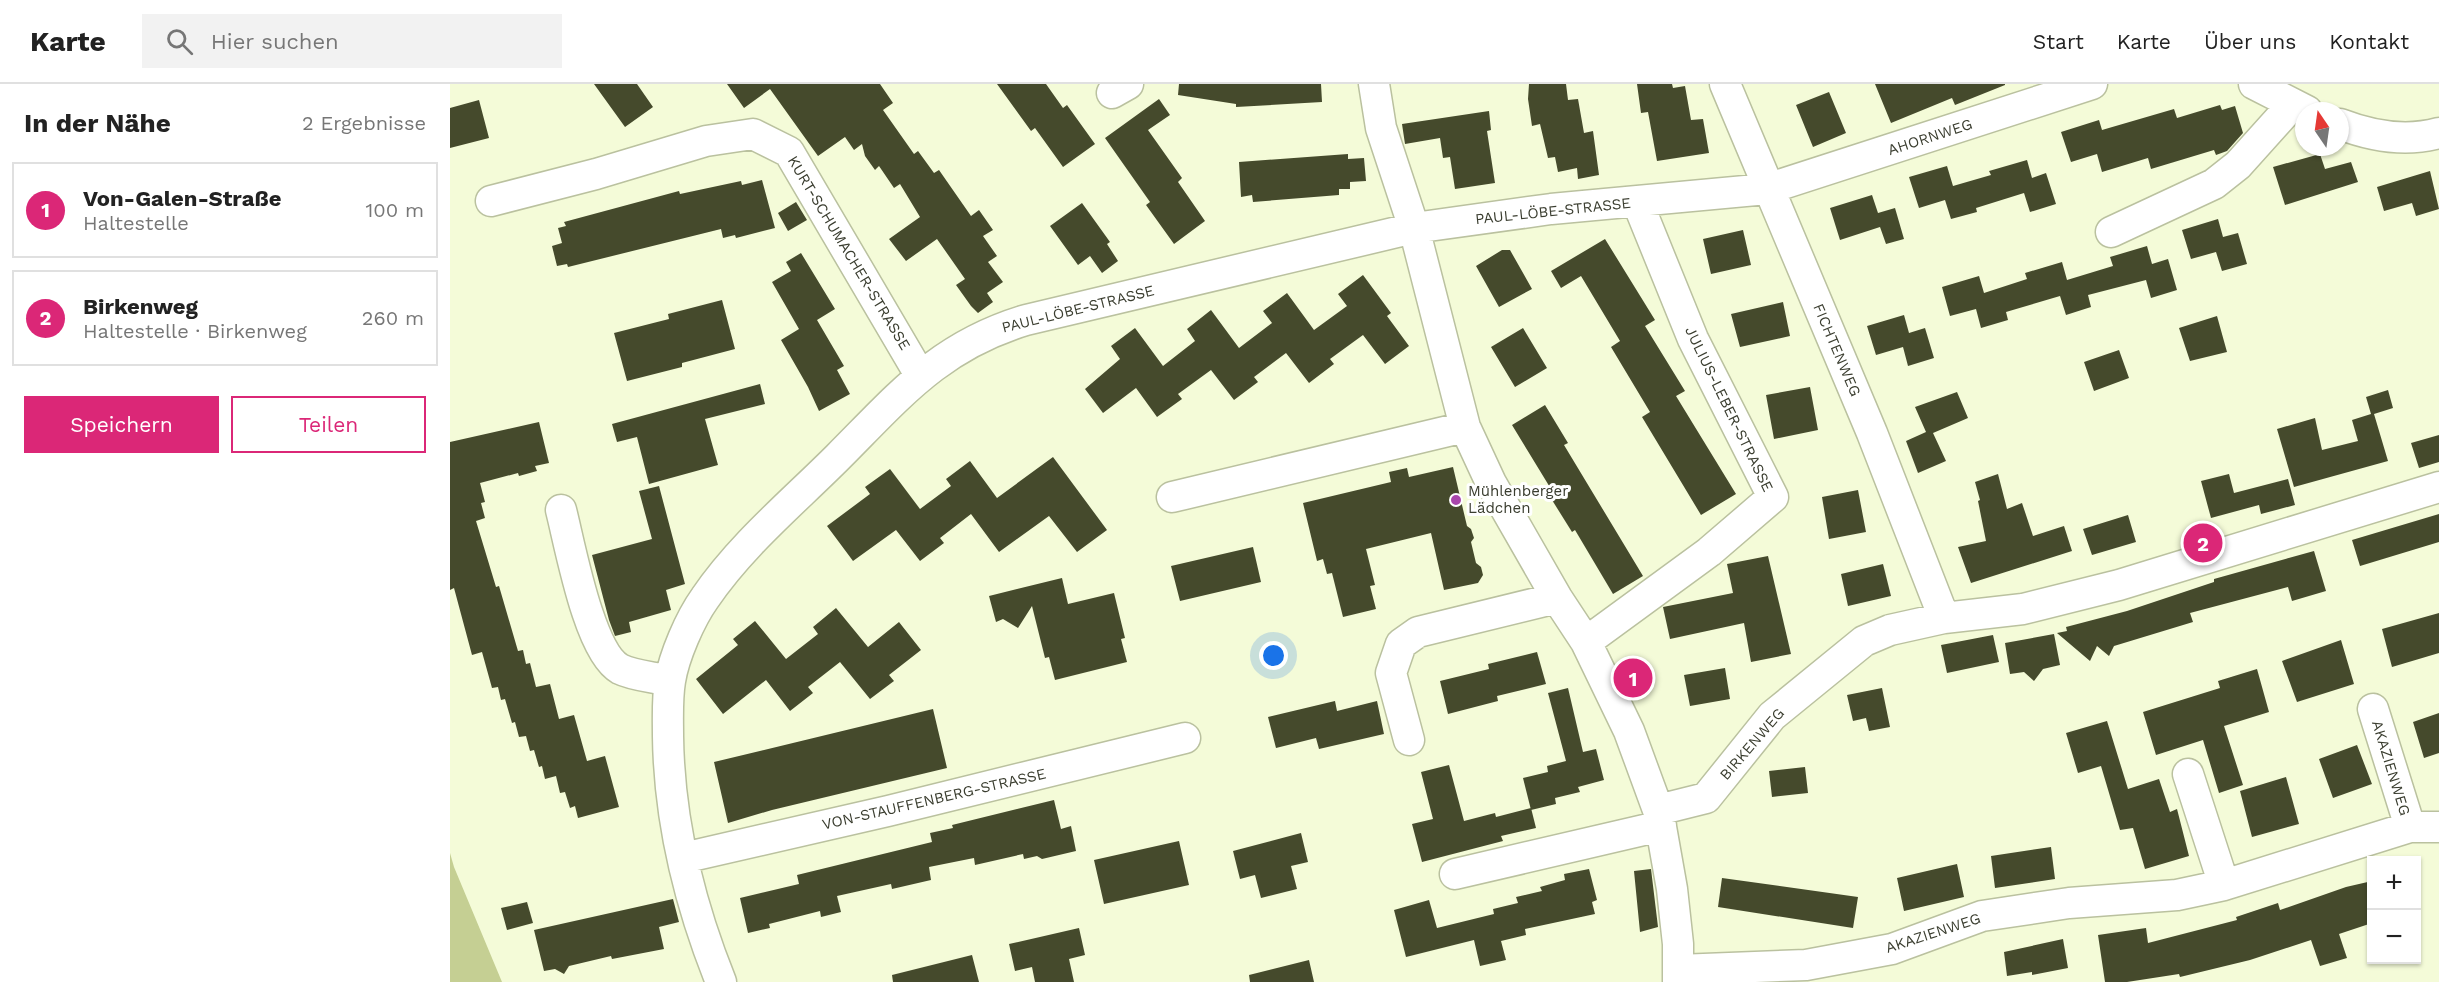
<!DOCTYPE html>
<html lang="de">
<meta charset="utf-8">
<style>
:root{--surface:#fff;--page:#f2f2f2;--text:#222;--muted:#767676;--line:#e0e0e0;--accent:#db2777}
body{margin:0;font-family:"Work Sans",sans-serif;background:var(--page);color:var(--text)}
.controls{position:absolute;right:18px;bottom:18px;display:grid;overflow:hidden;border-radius:0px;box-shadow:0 2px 4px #0004}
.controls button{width:54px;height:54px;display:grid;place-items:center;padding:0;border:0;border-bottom:2px solid var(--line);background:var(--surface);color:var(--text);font:30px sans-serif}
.compass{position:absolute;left:1845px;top:18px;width:54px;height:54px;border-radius:50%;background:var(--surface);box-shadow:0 2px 4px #0004;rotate:347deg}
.you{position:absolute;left:824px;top:572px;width:21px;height:21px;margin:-15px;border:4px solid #fff;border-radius:50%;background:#1a73e8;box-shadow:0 0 0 9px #1a73e833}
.badge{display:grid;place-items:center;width:39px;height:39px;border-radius:50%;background:var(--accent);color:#fff;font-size:20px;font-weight:700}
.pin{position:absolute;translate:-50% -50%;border:3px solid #fff;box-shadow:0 2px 6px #0006}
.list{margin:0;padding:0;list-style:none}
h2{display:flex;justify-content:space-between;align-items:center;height:78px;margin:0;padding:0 24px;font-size:26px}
h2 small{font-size:20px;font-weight:400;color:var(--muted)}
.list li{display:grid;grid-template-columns:39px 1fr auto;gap:18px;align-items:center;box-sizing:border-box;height:96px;margin:0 12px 12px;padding:0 12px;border:2px solid var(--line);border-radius:0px}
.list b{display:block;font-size:22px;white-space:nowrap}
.list p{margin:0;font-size:20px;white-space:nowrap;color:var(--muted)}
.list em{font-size:20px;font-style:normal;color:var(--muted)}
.actions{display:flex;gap:12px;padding:18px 24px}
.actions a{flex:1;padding:14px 0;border:2px solid var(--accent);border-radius:0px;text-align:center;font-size:21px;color:var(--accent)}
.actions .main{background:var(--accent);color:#fff}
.icon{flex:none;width:33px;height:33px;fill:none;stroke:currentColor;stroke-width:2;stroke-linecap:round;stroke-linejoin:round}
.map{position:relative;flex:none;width:1989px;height:898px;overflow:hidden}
header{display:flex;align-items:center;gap:36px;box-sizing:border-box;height:84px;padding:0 30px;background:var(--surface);border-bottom:2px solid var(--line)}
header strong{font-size:28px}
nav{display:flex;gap:33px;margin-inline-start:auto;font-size:21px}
.search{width:420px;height:54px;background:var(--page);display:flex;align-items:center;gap:15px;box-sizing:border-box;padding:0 21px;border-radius:0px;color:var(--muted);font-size:22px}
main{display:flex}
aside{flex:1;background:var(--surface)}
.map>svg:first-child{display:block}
.green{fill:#c5cf93}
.building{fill:#454a2c}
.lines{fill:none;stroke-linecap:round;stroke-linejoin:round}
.minor-casing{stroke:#bac19f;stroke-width:33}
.minor{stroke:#fff;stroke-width:30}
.poi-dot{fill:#a946ac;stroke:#fff;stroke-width:2}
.labels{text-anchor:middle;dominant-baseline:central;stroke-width:6;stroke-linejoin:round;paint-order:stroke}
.street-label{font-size:15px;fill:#3a3d2f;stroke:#fff}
.poi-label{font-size:15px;fill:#3a3d2f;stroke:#fff;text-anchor:start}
</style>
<header>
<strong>Karte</strong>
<div class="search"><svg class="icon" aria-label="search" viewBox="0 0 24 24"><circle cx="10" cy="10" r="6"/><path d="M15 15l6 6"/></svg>Hier suchen</div>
<nav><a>Start</a><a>Karte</a><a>Über uns</a><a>Kontakt</a></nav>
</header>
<main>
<aside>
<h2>In der Nähe<small>2 Ergebnisse</small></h2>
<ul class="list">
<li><span class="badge">1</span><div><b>Von-Galen-Straße</b><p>Haltestelle</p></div><em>100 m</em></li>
<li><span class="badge">2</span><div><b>Birkenweg</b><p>Haltestelle · Birkenweg</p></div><em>260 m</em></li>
</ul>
<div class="actions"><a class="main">Speichern</a><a>Teilen</a></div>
</aside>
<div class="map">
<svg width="1989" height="898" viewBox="0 0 1989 898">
<rect width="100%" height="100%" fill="#f4fbd8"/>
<path class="green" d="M 0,769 L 4,783 L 52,898 L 0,898 Z"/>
<path class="building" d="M 144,0 L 187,0 L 203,23 L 175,43 Z
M 277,0 L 430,0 L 443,19 L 433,26 L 464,70 L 468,67 L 484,89 L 489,86 L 521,132 L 529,126 L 543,146 L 533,152 L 547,172 L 538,178 L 553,198 L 537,209 L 543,218 L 528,229 L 521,222 L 506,201 L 515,195 L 487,155 L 456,177 L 439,155 L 470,133 L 450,100 L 444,104 L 429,82 L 425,86 L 415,72 L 412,60 L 404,66 L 395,53 L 368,72 L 320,5 L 294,24 Z
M 547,0 L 596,0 L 613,24 L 617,21 L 645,60 L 613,83 L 585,44 L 581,47 Z
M 729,0 L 871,0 L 872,18 L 786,23 L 786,20 L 728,11 Z
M 1079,0 L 1116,0 L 1118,16 L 1128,15 L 1134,49 L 1143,47 L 1149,91 L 1128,95 L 1127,84 L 1108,88 L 1105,73 L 1098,74 L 1090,40 L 1082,42 L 1078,15 Z
M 1187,0 L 1222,0 L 1223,4 L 1235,2 L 1241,36 L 1253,35 L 1259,69 L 1207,77 L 1198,28 L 1191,29 Z
M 1425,0 L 1555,0 L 1555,1 L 1505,21 L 1502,14 L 1441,39 Z
M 1379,8 L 1396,49 L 1363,63 L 1346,21 Z
M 709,15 L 720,31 L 698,46 L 732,94 L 728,98 L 755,137 L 724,160 L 696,121 L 700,118 L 655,54 Z
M 29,16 L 39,54 L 0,64 L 0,24 Z
M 1770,21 L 1772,26 L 1785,22 L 1793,49 L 1777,67 L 1766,71 L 1764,66 L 1701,85 L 1698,74 L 1652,88 L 1647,70 L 1621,78 L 1611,48 L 1649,36 L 1652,46 L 1724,25 L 1727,34 Z
M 1039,27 L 1041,46 L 1037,47 L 1045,99 L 1005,105 L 1000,73 L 993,74 L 990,54 L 955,60 L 952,40 Z
M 898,70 L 898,75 L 914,74 L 916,97 L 900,98 L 900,105 L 889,105 L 889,111 L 803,118 L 802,111 L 791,113 L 789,78 Z
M 1870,70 L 1875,85 L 1901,78 L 1908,98 L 1835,121 L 1823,83 Z
M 1577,76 L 1582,94 L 1596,89 L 1606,120 L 1580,128 L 1574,109 L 1526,124 L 1527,128 L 1501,135 L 1495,116 L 1469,124 L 1459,93 L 1497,82 L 1503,102 L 1541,91 L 1539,87 Z
M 1980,87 L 1989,125 L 1966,132 L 1962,119 L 1934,127 L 1927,103 Z
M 312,96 L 325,144 L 286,154 L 285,151 L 273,154 L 271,145 L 118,183 L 117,180 L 107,182 L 102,162 L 112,159 L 108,144 L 116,142 L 114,138 L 229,107 L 230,110 L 291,97 L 292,101 Z
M 1422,111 L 1428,129 L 1445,124 L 1454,155 L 1436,160 L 1430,143 L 1390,156 L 1380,124 Z
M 346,118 L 357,136 L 338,147 L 328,129 Z
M 632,119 L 660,158 L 657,160 L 668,177 L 652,189 L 640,172 L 628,181 L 600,142 Z
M 1768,135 L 1773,153 L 1788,149 L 1797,180 L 1772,187 L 1766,168 L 1741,175 L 1732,146 Z
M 1293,146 L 1301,181 L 1261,190 L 1253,155 Z
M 1155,155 L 1205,236 L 1195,242 L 1235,307 L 1226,312 L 1286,410 L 1251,431 L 1192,333 L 1200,328 L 1161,263 L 1170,257 L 1131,192 L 1111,204 L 1101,187 Z
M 1697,162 L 1702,180 L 1718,175 L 1727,206 L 1701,214 L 1696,196 L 1638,211 L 1641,223 L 1616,231 L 1610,212 L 1556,228 L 1558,236 L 1531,244 L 1526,225 L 1500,232 L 1492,203 L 1529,192 L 1534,209 L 1577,195 L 1575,189 L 1612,178 L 1617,196 L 1663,182 L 1660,173 Z
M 1052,166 L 1060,166 L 1082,205 L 1049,223 L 1026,182 Z
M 351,169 L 385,225 L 367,236 L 394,282 L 387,286 L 400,310 L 369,327 L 358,303 L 331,256 L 349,245 L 322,198 L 341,187 L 336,178 Z
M 913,191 L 941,229 L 937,232 L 959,262 L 935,280 L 913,251 L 880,275 L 884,280 L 859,299 L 836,269 L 804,293 L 808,298 L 784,316 L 761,286 L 728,310 L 732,315 L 707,333 L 686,304 L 653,329 L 635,305 L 670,275 L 661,262 L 685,244 L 713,282 L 745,257 L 737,245 L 761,226 L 789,264 L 822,239 L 813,227 L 837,209 L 864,246 L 897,222 L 888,210 Z
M 272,216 L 285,265 L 232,279 L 232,283 L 177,297 L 164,249 L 219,235 L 218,230 Z
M 1333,218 L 1340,252 L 1290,263 L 1281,230 Z
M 1454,231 L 1459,249 L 1475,244 L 1484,274 L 1458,282 L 1453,263 L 1426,271 L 1417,242 Z
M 1767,232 L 1777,268 L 1740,277 L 1729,244 Z
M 1073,244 L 1097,284 L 1065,303 L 1041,263 Z
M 1669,266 L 1679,294 L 1644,307 L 1634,278 Z
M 310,300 L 315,320 L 255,335 L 268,381 L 199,400 L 187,353 L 167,358 L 162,340 Z
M 1360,303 L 1368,346 L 1324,355 L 1316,311 Z
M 1938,306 L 1943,324 L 1924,330 L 1938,377 L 1844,403 L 1827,345 L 1865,334 L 1872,366 L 1908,357 L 1902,336 L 1921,330 L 1916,313 Z
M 1507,308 L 1518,334 L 1483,349 L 1496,377 L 1468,389 L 1456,357 L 1476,348 L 1465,323 Z
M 1095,321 L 1118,359 L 1114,361 L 1193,492 L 1163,510 L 1125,446 L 1122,448 L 1097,408 L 1101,405 L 1062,341 Z
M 89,338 L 99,379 L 85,382 L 87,387 L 69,392 L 68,389 L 30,399 L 35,418 L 31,419 L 35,434 L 26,437 L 46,503 L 49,502 L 68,567 L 73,566 L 76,580 L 80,579 L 86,603 L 100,600 L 109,635 L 124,631 L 137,677 L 155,672 L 169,723 L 128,734 L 125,722 L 120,724 L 115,708 L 110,709 L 106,692 L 95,695 L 92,682 L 89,683 L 84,666 L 80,667 L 76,652 L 69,653 L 65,638 L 62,639 L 55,615 L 51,616 L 48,603 L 42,604 L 32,568 L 22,571 L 4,504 L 0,506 L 0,358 Z
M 1989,351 L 1989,378 L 1969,384 L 1961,359 Z
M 603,373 L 657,446 L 627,468 L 599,432 L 549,468 L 521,430 L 490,454 L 494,459 L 470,477 L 446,446 L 403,477 L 377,442 L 420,410 L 415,403 L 440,385 L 470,425 L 501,402 L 496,395 L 520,377 L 547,414 Z
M 1003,383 L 1017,442 L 1021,445 L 1024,454 L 1021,458 L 1026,479 L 1031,483 L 1033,491 L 1028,499 L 994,506 L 981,449 L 916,465 L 925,501 L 920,502 L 926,525 L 893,533 L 882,489 L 877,490 L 873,475 L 867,477 L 853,419 L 941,398 L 939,388 L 957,384 L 959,393 Z
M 1548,390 L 1557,425 L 1572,419 L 1583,452 L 1614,442 L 1622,467 L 1521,499 L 1508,463 L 1536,457 L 1528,417 L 1530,416 L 1525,398 Z
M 1779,390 L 1784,409 L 1838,395 L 1845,421 L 1811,430 L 1809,421 L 1761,434 L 1751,397 Z
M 209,402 L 235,500 L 216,506 L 221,526 L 179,538 L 181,548 L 165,552 L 159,536 L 142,471 L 202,455 L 189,407 Z
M 1408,406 L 1416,448 L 1379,455 L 1372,413 Z
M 1989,430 L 1989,458 L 1910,482 L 1902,456 Z
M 1678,431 L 1686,458 L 1642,471 L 1633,445 Z
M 803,463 L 811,498 L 730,517 L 721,482 Z
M 1864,467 L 1876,507 L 1842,517 L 1838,503 L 1740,529 L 1743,538 L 1664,562 L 1659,572 L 1647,562 L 1640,577 L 1607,549 L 1617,547 L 1616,543 L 1677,527 L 1764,498 L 1764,495 Z
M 1318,472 L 1341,570 L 1301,578 L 1294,539 L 1220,555 L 1213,523 L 1283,509 L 1277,480 Z
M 1433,480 L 1441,512 L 1398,522 L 1391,490 Z
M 612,494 L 618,520 L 664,509 L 675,554 L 671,555 L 677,578 L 605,596 L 599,573 L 595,574 L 582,522 L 568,544 L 553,535 L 546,538 L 539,512 Z
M 386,524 L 418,563 L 449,538 L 471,566 L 439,591 L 444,597 L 420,615 L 390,578 L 358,603 L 363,609 L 340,627 L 316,596 L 273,630 L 246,595 L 288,561 L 283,555 L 305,537 L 336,575 L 368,550 L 363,543 Z
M 1989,529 L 1989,569 L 1942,583 L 1932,545 Z
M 1604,550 L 1610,581 L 1593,585 L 1584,597 L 1574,588 L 1560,590 L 1555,559 Z
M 1543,551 L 1549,578 L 1497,589 L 1491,561 Z
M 1891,556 L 1904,600 L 1847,618 L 1832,577 Z
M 1087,568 L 1096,600 L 1047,612 L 1048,617 L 998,630 L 990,597 L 1039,585 L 1038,580 Z
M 1275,584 L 1280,615 L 1240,622 L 1234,591 Z
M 1807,585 L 1819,628 L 1774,642 L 1793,701 L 1769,709 L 1753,656 L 1706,671 L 1693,628 L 1770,604 L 1768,597 Z
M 1118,604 L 1133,668 L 1146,665 L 1154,696 L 1128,703 L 1130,708 L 1105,714 L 1106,720 L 1081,726 L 1073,694 L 1098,688 L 1097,682 L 1116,677 L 1098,609 Z
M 1432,604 L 1440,643 L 1419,647 L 1416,634 L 1403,637 L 1397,611 Z
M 885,617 L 887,627 L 927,617 L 934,650 L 869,665 L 866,654 L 826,664 L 818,633 Z
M 483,625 L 497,684 L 322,726 L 278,739 L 264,678 Z
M 1989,629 L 1989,669 L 1974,674 L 1963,638 Z
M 1657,637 L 1678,705 L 1709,695 L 1720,728 L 1727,725 L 1739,772 L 1695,785 L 1683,744 L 1670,746 L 1651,682 L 1628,689 L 1616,649 Z
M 1907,661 L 1922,700 L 1883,714 L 1869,675 Z
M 999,681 L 1014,737 L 1045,729 L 1046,733 L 1081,724 L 1086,744 L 1051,752 L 1053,757 L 972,778 L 962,740 L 983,735 L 971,688 Z
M 1355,683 L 1358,709 L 1322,713 L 1319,687 Z
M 1836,693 L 1849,740 L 1802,753 L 1790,707 Z
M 604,716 L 611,745 L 621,742 L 626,767 L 592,775 L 587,772 L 574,775 L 573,770 L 525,781 L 524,774 L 479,783 L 481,796 L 442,805 L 441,800 L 387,812 L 391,828 L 371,833 L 370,827 L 319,840 L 320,844 L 298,849 L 290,814 L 349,800 L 347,791 L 482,758 L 480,749 L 503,744 L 502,741 Z
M 851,749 L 858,778 L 841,782 L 847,805 L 811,814 L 805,791 L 790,795 L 783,767 Z
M 729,757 L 739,801 L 654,820 L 644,776 Z
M 1601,763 L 1605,795 L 1545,804 L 1541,772 Z
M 1507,780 L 1514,813 L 1454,827 L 1447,794 Z
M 1139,785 L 1147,816 L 1142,818 L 1145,830 L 1075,845 L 1076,851 L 1051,857 L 1056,876 L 1030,882 L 1024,856 L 956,873 L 944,826 L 979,816 L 987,844 L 1044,830 L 1043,825 L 1068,819 L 1066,813 L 1092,807 L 1090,803 L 1115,796 L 1114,790 Z
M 1201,785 L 1208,843 L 1190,848 L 1184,787 Z
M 1272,794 L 1408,813 L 1403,844 L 1268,823 Z
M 1922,797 L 1922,839 L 1889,850 L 1897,874 L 1870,882 L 1861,856 L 1800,876 L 1730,893 L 1729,890 L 1677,898 L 1655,898 L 1648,851 L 1696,844 L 1698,859 L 1787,836 L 1786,833 L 1828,819 L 1830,826 L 1896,803 Z
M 223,815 L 229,838 L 209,843 L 214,865 L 162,875 L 161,872 L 119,882 L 114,890 L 105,885 L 94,887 L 84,846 Z
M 77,818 L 83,839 L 57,846 L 51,824 Z
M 629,844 L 635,871 L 619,875 L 624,898 L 585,898 L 582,883 L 565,887 L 559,860 Z
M 1613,855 L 1618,884 L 1582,891 L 1582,888 L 1557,892 L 1554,868 Z
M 522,871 L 529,898 L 443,898 L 442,891 Z
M 859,876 L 864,898 L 800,898 L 799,891 Z"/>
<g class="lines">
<defs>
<path id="minor" d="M 924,0 L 931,44 L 964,144 L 1015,343 L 1041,399 L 1107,514 L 1136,558 L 1179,647 L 1208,726 L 1222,805 L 1228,860 L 1228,898
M 1275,0 L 1422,349 L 1494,534
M 1804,0 L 1857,27
M 662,9 L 678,0
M 1890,40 C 1921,52 1956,58 1989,49
M 41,117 L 146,90 L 256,57 L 303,50 L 339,68 L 470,291
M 1661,148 L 1764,100 L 1788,81 L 1842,21
M 722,413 L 1015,343
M 111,426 C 120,461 139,568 170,585 C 184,592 205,593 220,597
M 1136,558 L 1259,468 L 1323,413 L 1243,255 L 1187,117
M 1923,625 L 1960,743
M 959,656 L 941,589 L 951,560 L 968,548 L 1107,514
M 1738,690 L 1774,801
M 1208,726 L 1256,714 L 1322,632 L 1414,557 L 1440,546 L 1494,534 L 1573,525 L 1669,501 L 1989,403
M 233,774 L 438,727 L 735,654
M 1005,790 L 1211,742
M 1228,886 L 1356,881 L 1442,865 L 1532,832 L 1619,819 L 1727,811 L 1774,801 L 1960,743 L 1989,743
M 271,898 C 240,821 219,735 218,652 C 218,634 217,615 220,597 C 224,572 240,535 255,514 C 291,461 343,418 388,373 C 449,312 489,262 576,236 L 964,144 L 1101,125 L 1317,105 L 1642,0"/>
</defs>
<use href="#minor" class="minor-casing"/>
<use href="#minor" class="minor"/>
</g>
<circle class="poi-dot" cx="1006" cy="416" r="6"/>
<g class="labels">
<g class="street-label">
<text transform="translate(1480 53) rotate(-18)">AHORNWEG</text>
<text transform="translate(1103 127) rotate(-6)">PAUL-LÖBE-STRASSE</text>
<text transform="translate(399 169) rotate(59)">KURT-SCHUMACHER-STRASSE</text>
<text transform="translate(628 225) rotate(-14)">PAUL-LÖBE-STRASSE</text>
<text transform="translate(1387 266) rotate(67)">FICHTENWEG</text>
<text transform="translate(1279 325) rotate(64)">JULIUS-LEBER-STRASSE</text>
<text transform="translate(1302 660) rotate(-49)">BIRKENWEG</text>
<text transform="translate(1941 684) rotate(73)">AKAZIENWEG</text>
<text transform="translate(484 715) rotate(-13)">VON-STAUFFENBERG-STRASSE</text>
<text transform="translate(1483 849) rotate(-18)">AKAZIENWEG</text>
</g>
<g class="poi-label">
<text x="1018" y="407">Mühlenberger<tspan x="1018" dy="17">Lädchen</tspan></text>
</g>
</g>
</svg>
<div class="controls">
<button>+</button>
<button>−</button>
</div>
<svg class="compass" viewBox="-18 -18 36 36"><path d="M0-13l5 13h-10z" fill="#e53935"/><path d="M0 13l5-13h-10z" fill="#767676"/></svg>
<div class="you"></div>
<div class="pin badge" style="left:1183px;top:594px">1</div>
<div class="pin badge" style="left:1753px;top:459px">2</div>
</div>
</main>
